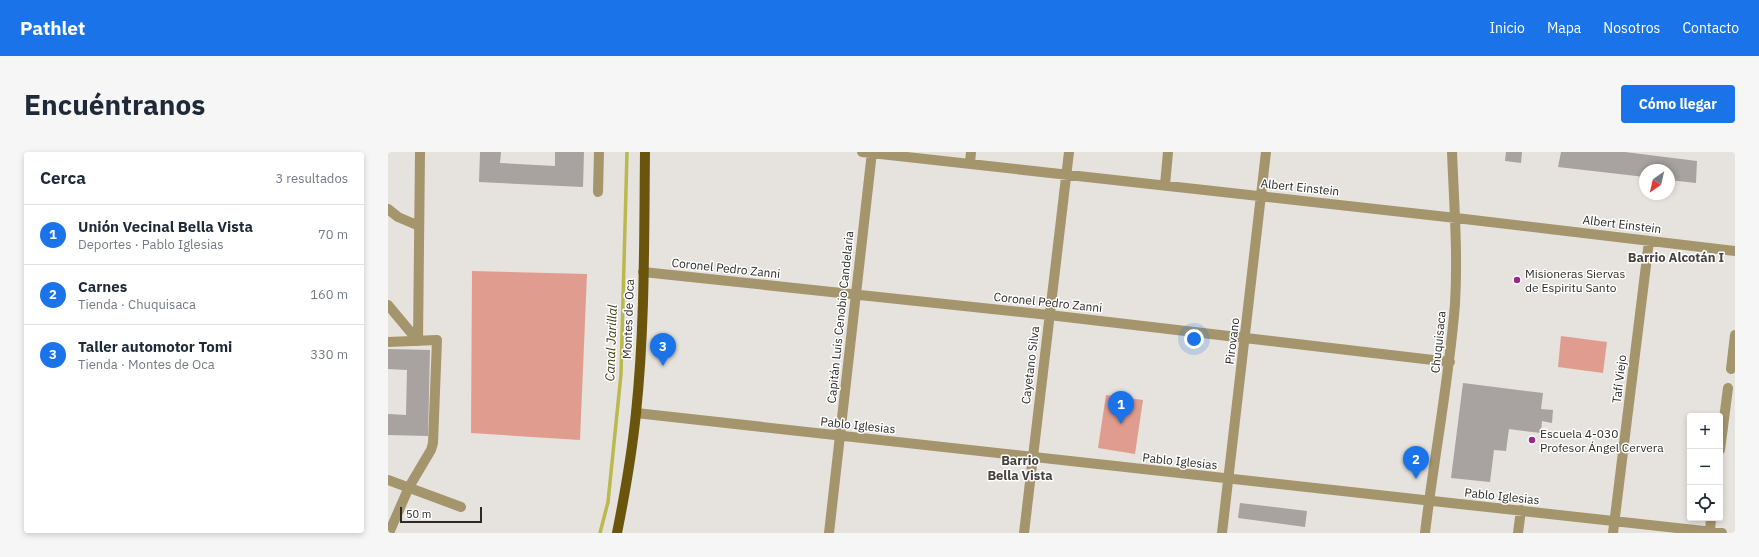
<!DOCTYPE html>
<html lang="es">
<meta charset="utf-8">
<style>
:root{--surface:#fff;--page:#f6f6f7;--text:#1f2937;--muted:#747a83;--line:#e0e1e3;--accent:#1a73e8}
body{margin:0;font-family:"IBM Plex Sans",sans-serif;background:var(--page);color:var(--text)}
.controls{position:absolute;right:12px;bottom:12px;display:grid;overflow:hidden;border-radius:4px;box-shadow:0 2px 6px #0003}
.controls button{width:36px;height:36px;display:grid;place-items:center;padding:0;border:0;border-bottom:1px solid var(--line);background:var(--surface);color:var(--text);font:20px sans-serif}
.compass{position:absolute;left:1251px;top:12px;width:36px;height:36px;border-radius:50%;background:var(--surface);box-shadow:0 2px 6px #0003;rotate:214deg}
.scale{position:absolute;left:12px;bottom:10px;width:82px;box-sizing:border-box;padding-left:4px;border:2px solid #2b2a28;border-top:0;font-size:11px;line-height:14px;white-space:nowrap;color:#2b2a28;-webkit-text-stroke:3px #fff;paint-order:stroke}
.you{position:absolute;left:806px;top:187px;width:14px;height:14px;margin:-10px;border:3px solid #fff;border-radius:50%;background:#1a73e8;box-shadow:0 0 0 6px #1a73e833}
.badge{display:grid;place-items:center;width:26px;height:26px;border-radius:50%;background:var(--accent);color:#fff;font-size:13px;font-weight:700}
.pin{position:absolute;translate:-50% -33px;filter:drop-shadow(0 1px 2px #0008)}
.pin::after{content:'';position:absolute;top:21px;width:14px;height:12px;background:inherit;clip-path:polygon(0 0,100% 0,50% 100%)}
.list{margin:0;padding:0;list-style:none}
h2{display:flex;justify-content:space-between;align-items:center;height:52px;margin:0;padding:0 16px;font-size:17px}
h2 small{font-size:13px;font-weight:400;color:var(--muted)}
.list li{display:grid;grid-template-columns:26px 1fr auto;gap:12px;align-items:center;box-sizing:border-box;height:60px;padding:0 16px;border-top:1px solid var(--line)}
.list b{display:block;font-size:15px;white-space:nowrap}
.list p{margin:0;font-size:13px;white-space:nowrap;color:var(--muted)}
.list em{font-size:13px;font-style:normal;color:var(--muted)}
.icon{flex:none;width:22px;height:22px;fill:none;stroke:currentColor;stroke-width:2;stroke-linecap:round;stroke-linejoin:round}
.map{position:relative;flex:none;width:1347px;height:381px;overflow:hidden;border-radius:4px}
header{display:flex;align-items:center;gap:24px;box-sizing:border-box;height:56px;padding:0 20px;background:var(--accent);color:#fff}
header strong{font-size:19px}
nav{display:flex;gap:22px;margin-inline-start:auto;font-size:14px}
.intro{display:flex;align-items:center;justify-content:space-between;box-sizing:border-box;height:96px;padding:0 24px}
h1{margin:0;font-size:28px}
.button{padding:10px 18px;border-radius:4px;background:var(--accent);color:#fff;font-size:14px;font-weight:700}
main{display:flex;gap:24px;padding:0 24px}
aside{flex:1;background:var(--surface);border-radius:4px;box-shadow:0 2px 6px #0003}
.map>svg:first-child{display:block}
.green{fill:#e09d8f}
.lines{fill:none;stroke-linecap:round;stroke-linejoin:round}
.stream{stroke:#b9b94e;stroke-width:3.5}
.building{fill:#a8a2a0}
.minor{stroke:#a4956d;stroke-width:10}
.major{stroke:#6b550d;stroke-width:10}
.poi-dot{fill:#992988;stroke:#fff;stroke-width:1.5}
.labels{text-anchor:middle;dominant-baseline:central;stroke-width:3;stroke-linejoin:round;paint-order:stroke}
.street-label{font-size:12px;fill:#2b2a28;stroke:#fff}
.poi-label{font-size:12px;fill:#2b2a28;stroke:#fff;text-anchor:start}
.neighbourhood-label{font-size:13px;font-weight:bold;fill:#45413e;stroke:#fff}
.water-label{font-size:13px;font-style:italic;fill:#39390b;stroke:#fff}
</style>
<header>
<strong>Pathlet</strong>
<nav><a>Inicio</a><a>Mapa</a><a>Nosotros</a><a>Contacto</a></nav>
</header>
<div class="intro"><h1>Encuéntranos</h1><a class="button">Cómo llegar</a></div>
<main>
<aside>
<h2>Cerca<small>3 resultados</small></h2>
<ul class="list">
<li><span class="badge">1</span><div><b>Unión Vecinal Bella Vista</b><p>Deportes · Pablo Iglesias</p></div><em>70 m</em></li>
<li><span class="badge">2</span><div><b>Carnes</b><p>Tienda · Chuquisaca</p></div><em>160 m</em></li>
<li><span class="badge">3</span><div><b>Taller automotor Tomi</b><p>Tienda · Montes de Oca</p></div><em>330 m</em></li>
</ul>
</aside>
<div class="map">
<svg width="1347" height="381" viewBox="0 0 1347 381">
<rect width="100%" height="100%" fill="#e6e2dd"/>
<path class="green" d="M 84,119 L 199,122 L 192,288 L 83,281 Z
M 1173,184 L 1219,190 L 1215,221 L 1170,215 Z
M 718,243 L 755,248 L 747,302 L 710,296 Z"/>
<g class="lines">
<path class="stream" d="M 212,381 L 220,350 L 233,222 L 239,0"/>
</g>
<path class="building" d="M 92,0 L 113,0 L 112,11 L 167,14 L 167,0 L 196,0 L 195,35 L 91,30 Z
M 1118,0 L 1134,0 L 1133,11 L 1117,9 Z
M 1173,0 L 1237,0 L 1309,9 L 1308,31 L 1281,28 L 1281,18 L 1257,18 L 1257,25 L 1170,15 Z
M 0,197 L 42,198 L 40,284 L 0,283 L 0,262 L 18,263 L 19,218 L 0,217 Z
M 1075,231 L 1155,241 L 1153,257 L 1165,258 L 1164,271 L 1154,269 L 1153,281 L 1121,277 L 1118,299 L 1106,298 L 1102,330 L 1063,326 Z
M 852,351 L 919,359 L 917,375 L 850,366 Z"/>
<g class="lines">
<path class="minor" d="M 474,0 L 1068,66 L 1347,99
M 582,11 L 583,0
M 777,33 L 780,0
M 210,40 L 211,0
M 0,57 L 10,65 L 31,74
M 255,120 L 661,163 L 1062,210
M 0,153 L 30,189
M 30,189 L 32,0
M 0,190 L 49,188 L 45,291 L 43,298 L 21,335 L 1,381
M 1343,217 L 1347,183
M 248,261 L 1334,381
M 1332,298 L 1340,236
M 0,328 L 73,355
M 1322,380 L 1323,366
M 441,381 L 484,0
M 636,381 L 681,0
M 834,381 L 878,0
M 1037,381 C 1046,304 1061,229 1067,152 C 1070,101 1066,51 1064,0
M 1130,381 L 1133,358
M 1225,381 L 1261,89"/>
<path class="major" d="M 229,381 C 237,341 244,301 248,261 C 257,175 256,87 257,0"/>
</g>
<g class="poi-dot">
<circle cx="1129" cy="128" r="4"/>
<circle cx="1144" cy="288" r="4"/>
</g>
<g class="labels">
<g class="street-label">
<text transform="translate(912 35) rotate(6)">Albert Einstein</text>
<text transform="translate(1234 72) rotate(7)">Albert Einstein</text>
<text transform="translate(338 116) rotate(6)">Coronel Pedro Zanni</text>
<text transform="translate(660 150) rotate(6)">Coronel Pedro Zanni</text>
<text transform="translate(452 165) rotate(-84)">Capitán Luis Cenobio Candelaria</text>
<text transform="translate(240 167) rotate(-88)">Montes de Oca</text>
<text transform="translate(844 189) rotate(-83)">Pirovano</text>
<text transform="translate(1050 190) rotate(-84)">Chuquisaca</text>
<text transform="translate(642 213) rotate(-83)">Cayetano Silva</text>
<text transform="translate(1231 227) rotate(-83)">Tafí Viejo</text>
<text transform="translate(470 273) rotate(6)">Pablo Iglesias</text>
<text transform="translate(792 309) rotate(6)">Pablo Iglesias</text>
<text transform="translate(1114 344) rotate(6)">Pablo Iglesias</text>
</g>
<g class="poi-label">
<text x="1137" y="121">Misioneras Siervas<tspan x="1137" dy="14">de Espiritu Santo</tspan></text>
<text x="1152" y="281">Escuela 4-030<tspan x="1152" dy="14">Profesor Ángel Cervera</tspan></text>
</g>
<g class="neighbourhood-label">
<text x="1288" y="105">Barrio Alcotán I</text>
<text x="632" y="308">Barrio<tspan x="632" dy="15">Bella Vista</tspan></text>
</g>
<g class="water-label">
<text transform="translate(223 191) rotate(-88)">Canal Jarillal</text>
</g>
</g>
</svg>
<div class="controls">
<button>+</button>
<button>−</button>
<button><svg class="icon" aria-label="locate" viewBox="0 0 24 24"><circle cx="12" cy="12" r="6"/><path d="M12 2v4M12 18v4M2 12h4M18 12h4"/></svg></button>
</div>
<svg class="compass" viewBox="-18 -18 36 36"><path d="M0-13l5 13h-10z" fill="#e53935"/><path d="M0 13l5-13h-10z" fill="#747a83"/></svg>
<div class="scale">50 m</div>
<div class="you"></div>
<div class="pin badge" style="left:733px;top:272px">1</div>
<div class="pin badge" style="left:1028px;top:327px">2</div>
<div class="pin badge" style="left:275px;top:214px">3</div>
</div>
</main>
